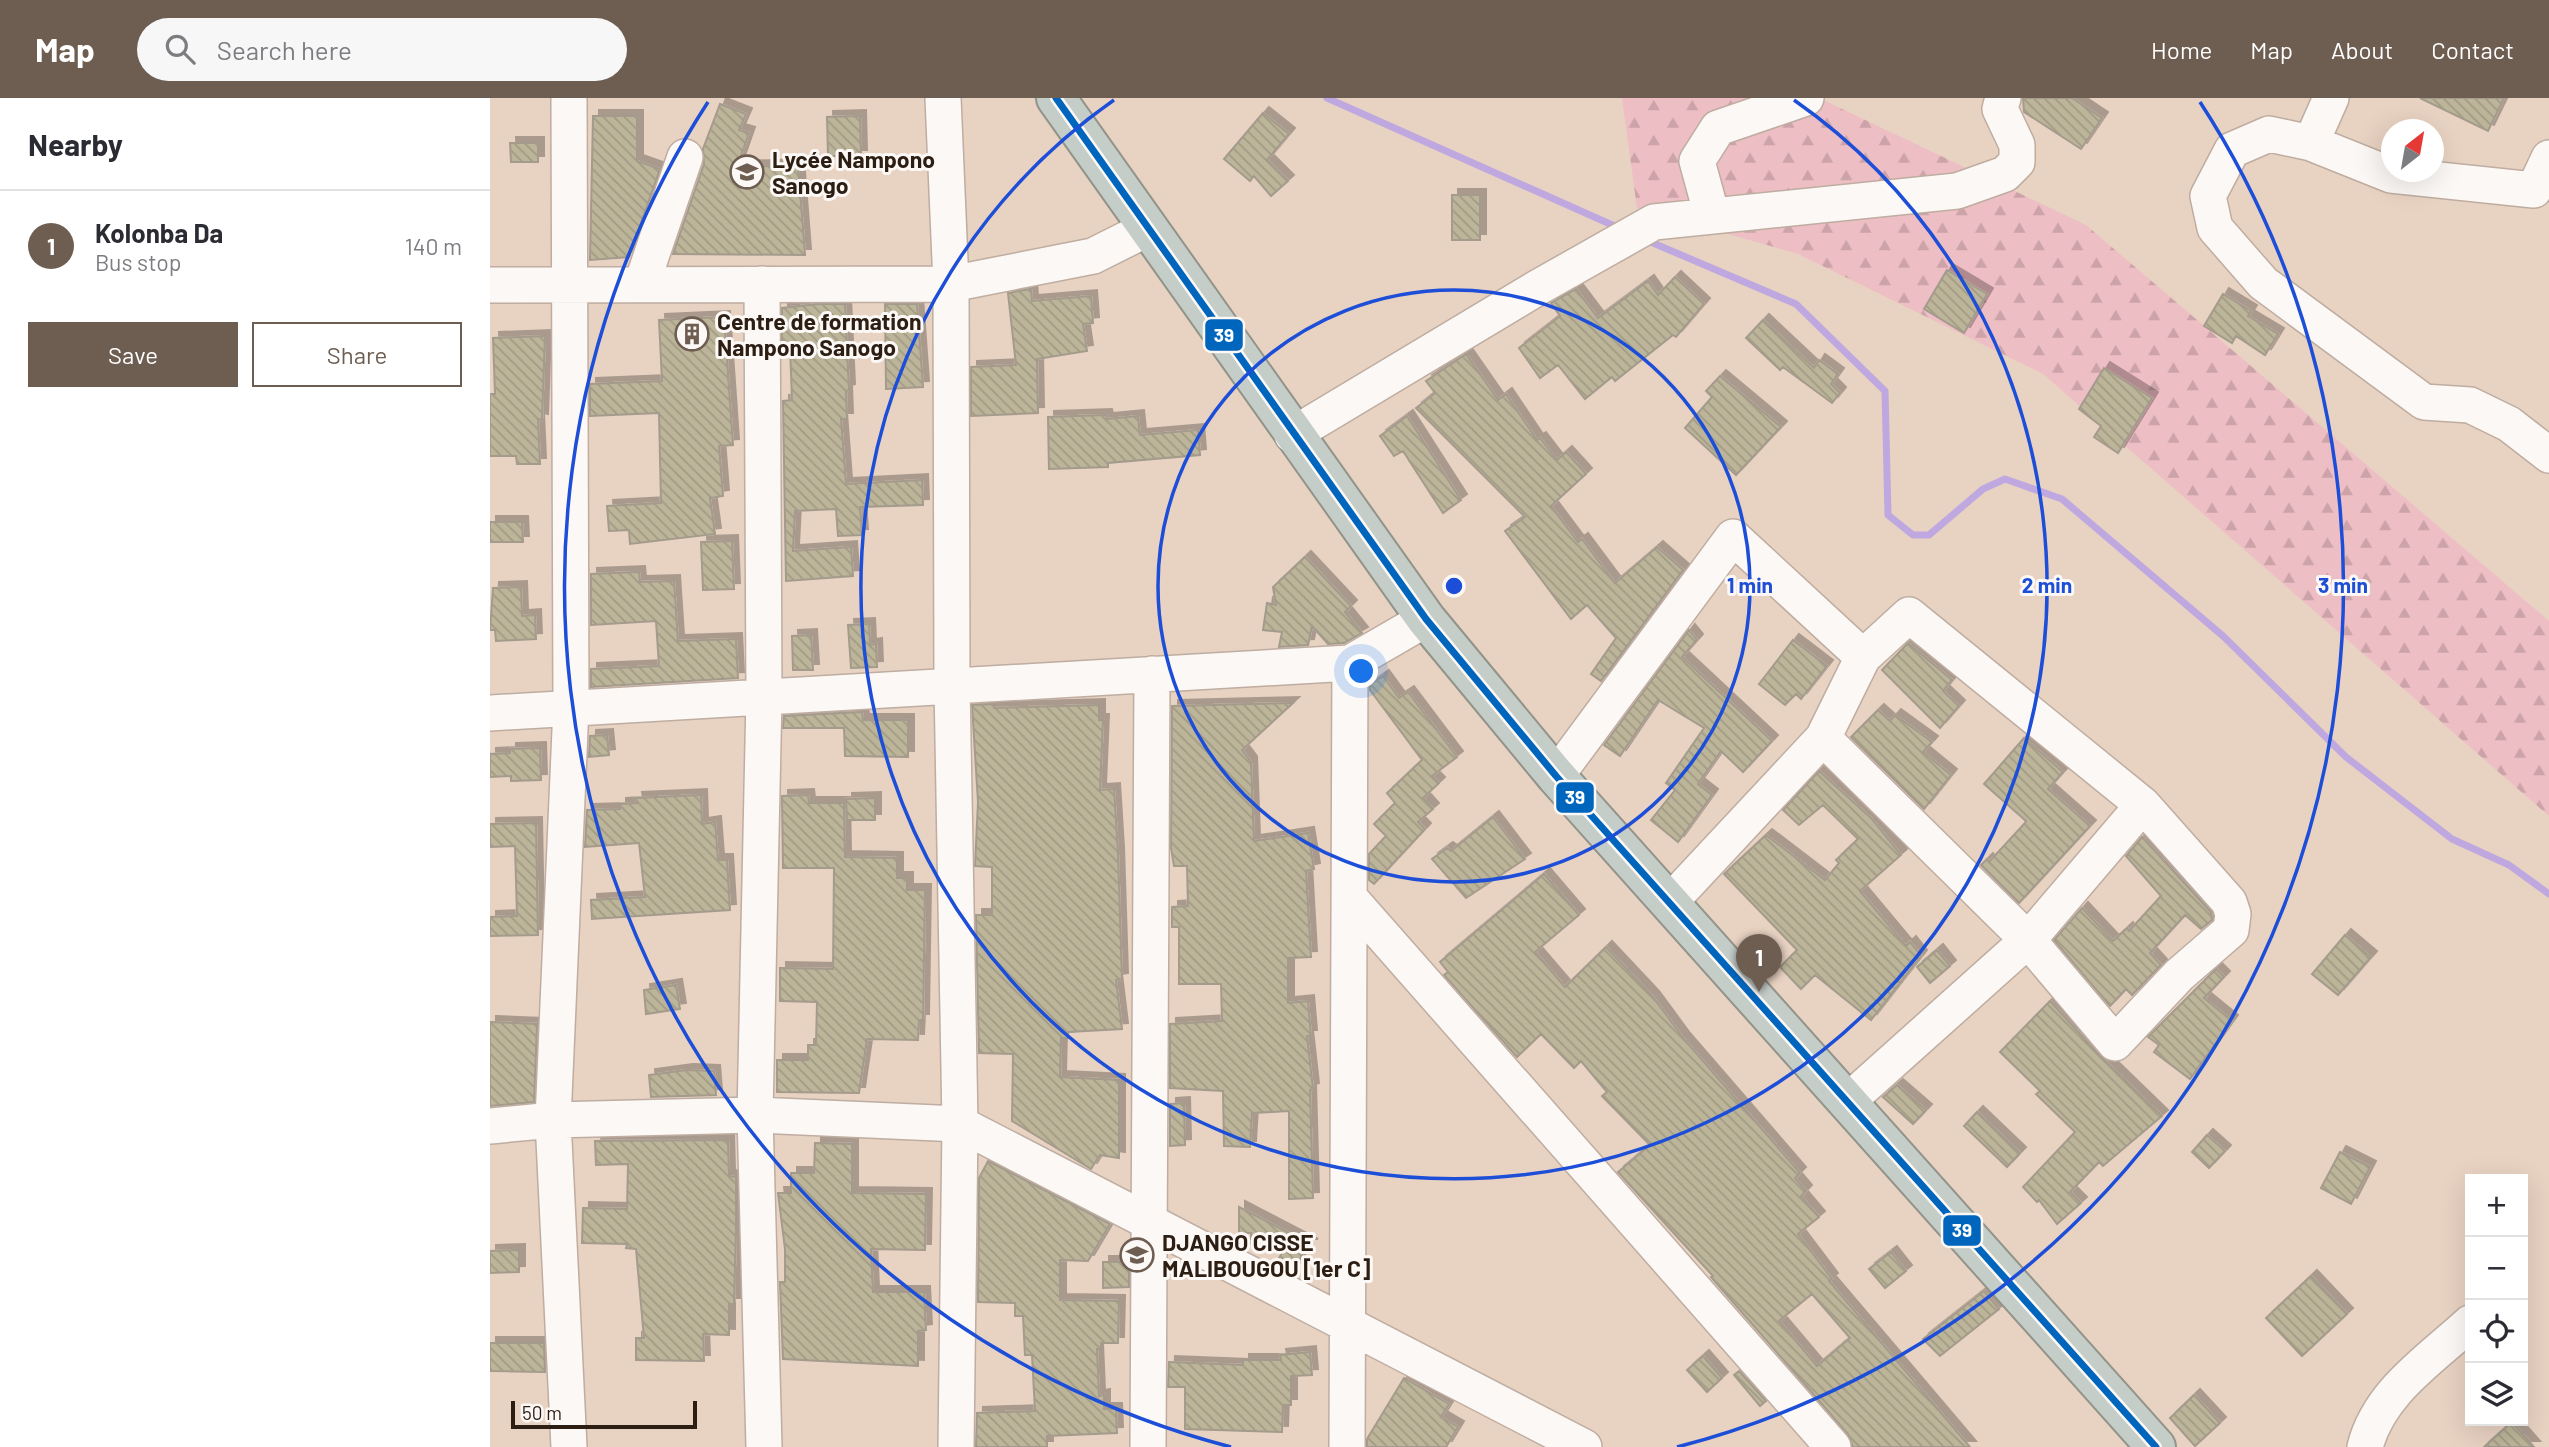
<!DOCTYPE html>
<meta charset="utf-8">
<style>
:root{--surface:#fff;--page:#f7f7f7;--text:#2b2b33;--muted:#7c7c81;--line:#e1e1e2;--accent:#6e5d51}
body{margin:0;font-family:Barlow,sans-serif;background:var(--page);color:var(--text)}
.controls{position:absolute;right:21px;bottom:21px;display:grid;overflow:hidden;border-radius:0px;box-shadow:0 7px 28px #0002}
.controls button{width:63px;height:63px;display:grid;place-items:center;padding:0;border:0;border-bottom:2px solid var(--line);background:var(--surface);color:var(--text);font:35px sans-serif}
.compass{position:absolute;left:1891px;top:21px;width:63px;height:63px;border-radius:50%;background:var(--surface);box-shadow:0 7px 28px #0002;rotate:31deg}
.scale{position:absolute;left:21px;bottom:18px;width:186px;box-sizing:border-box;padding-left:7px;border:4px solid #2d1e14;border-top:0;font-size:19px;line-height:24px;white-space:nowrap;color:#2d1e14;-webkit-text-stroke:5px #fcf8f5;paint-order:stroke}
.you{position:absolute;left:872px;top:574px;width:24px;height:24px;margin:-18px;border:5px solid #fff;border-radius:50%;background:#1a73e8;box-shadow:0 0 0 10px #1a73e833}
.badge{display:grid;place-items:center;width:46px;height:46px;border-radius:50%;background:var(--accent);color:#fff;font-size:23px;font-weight:700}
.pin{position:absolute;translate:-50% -58px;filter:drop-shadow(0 2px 4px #0008)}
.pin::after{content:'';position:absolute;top:37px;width:24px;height:21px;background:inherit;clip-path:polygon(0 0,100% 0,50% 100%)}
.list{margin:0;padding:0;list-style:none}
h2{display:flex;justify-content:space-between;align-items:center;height:91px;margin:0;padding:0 28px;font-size:30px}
h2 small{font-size:23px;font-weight:400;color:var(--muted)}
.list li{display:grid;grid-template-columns:46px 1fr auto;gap:21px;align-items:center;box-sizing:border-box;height:112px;padding:0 28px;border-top:2px solid var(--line)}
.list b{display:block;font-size:26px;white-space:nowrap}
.list p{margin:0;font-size:23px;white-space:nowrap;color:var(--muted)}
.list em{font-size:23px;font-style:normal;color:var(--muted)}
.actions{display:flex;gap:14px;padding:21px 28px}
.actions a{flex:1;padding:16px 0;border:2px solid var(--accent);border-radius:0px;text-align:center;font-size:24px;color:var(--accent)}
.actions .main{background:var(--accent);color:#fff}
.icon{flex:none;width:38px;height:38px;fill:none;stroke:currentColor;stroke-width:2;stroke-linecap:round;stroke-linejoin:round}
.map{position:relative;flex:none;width:2059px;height:1349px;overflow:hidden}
header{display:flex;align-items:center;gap:42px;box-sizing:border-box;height:98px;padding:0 35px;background:var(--accent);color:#fff}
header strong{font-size:33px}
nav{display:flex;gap:38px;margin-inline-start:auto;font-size:24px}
.search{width:490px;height:63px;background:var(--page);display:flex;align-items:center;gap:18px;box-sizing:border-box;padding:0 24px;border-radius:38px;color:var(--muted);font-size:26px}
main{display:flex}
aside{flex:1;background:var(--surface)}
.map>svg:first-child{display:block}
.forest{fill:url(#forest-firs)}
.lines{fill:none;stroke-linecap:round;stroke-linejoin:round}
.stream{stroke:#bfa8df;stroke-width:7}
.building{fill:url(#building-back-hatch);stroke:#a49b8c;stroke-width:2;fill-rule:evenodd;filter:url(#shadow)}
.minor-casing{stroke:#beada0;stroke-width:38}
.highway-casing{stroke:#929389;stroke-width:42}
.minor{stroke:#fcf8f6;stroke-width:35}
.highway{stroke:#c5cdc9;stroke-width:38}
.bus-1-casing{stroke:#fcf8f5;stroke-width:12}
.bus-1{stroke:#0065bd;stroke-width:7}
.ring{fill:none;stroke:#1d4ed8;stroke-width:3.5}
.labels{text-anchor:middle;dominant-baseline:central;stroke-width:6;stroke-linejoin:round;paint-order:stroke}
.poi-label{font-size:23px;font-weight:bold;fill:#2d1e14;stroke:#fcf8f5;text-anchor:start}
.centre{fill:#1d4ed8;stroke:#fcf8f5;stroke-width:3.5}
.ring-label{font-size:21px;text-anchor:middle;font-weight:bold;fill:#1d4ed8;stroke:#fcf8f5;stroke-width:6;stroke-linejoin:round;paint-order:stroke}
.line-badge{stroke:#fcf8f5;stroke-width:2.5}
.badge-label{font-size:19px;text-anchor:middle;font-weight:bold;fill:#fff}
</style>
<header>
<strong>Map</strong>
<div class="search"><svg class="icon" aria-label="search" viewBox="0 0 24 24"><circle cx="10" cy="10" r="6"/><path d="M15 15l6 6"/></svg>Search here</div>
<nav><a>Home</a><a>Map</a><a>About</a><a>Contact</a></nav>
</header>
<main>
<aside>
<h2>Nearby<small></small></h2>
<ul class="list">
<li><span class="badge">1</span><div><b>Kolonba Da</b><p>Bus stop</p></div><em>140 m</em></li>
</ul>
<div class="actions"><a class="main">Save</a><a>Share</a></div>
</aside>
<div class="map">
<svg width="2059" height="1349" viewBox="0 0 2059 1349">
<defs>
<pattern id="forest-firs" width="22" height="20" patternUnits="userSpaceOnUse" patternTransform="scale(1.75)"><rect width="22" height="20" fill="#eebec5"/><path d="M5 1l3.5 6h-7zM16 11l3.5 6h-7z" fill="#cca3a8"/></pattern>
<pattern id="building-back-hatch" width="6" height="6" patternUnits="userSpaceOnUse" patternTransform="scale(1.75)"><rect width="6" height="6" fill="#bcb59a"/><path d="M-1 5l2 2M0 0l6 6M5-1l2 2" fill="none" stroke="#a29b84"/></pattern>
<filter id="shadow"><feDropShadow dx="6" dy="-6" stdDeviation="0" flood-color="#0004"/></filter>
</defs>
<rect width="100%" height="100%" fill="#e8d2c2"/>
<path class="forest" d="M 1132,0 L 1329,0 L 1596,127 L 2059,523 L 2059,718 L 1553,276 L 1308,156 L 1147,110 Z"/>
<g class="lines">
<path class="stream" d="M 837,0 L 1129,130
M 1156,142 L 1306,206 L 1395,293 L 1398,417 L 1423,437 L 1439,437 L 1493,391 L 1515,381 L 1572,401 L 1733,538 L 1856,659 L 1962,741 L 2019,767 L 2059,796"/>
</g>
<path class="building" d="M 1533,0 L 1582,0 L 1612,20 L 1591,51 L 1534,14 Z
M 1930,0 L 2014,0 L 1998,33 Z
M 230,6 L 256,16 L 249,32 L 259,35 L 247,69 L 308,67 L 315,157 L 183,156 L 214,66 L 213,51 Z
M 773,15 L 799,36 L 777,62 L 798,83 L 781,98 L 764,78 L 760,83 L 734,61 Z
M 103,18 L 147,18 L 147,63 L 170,71 L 139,159 L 100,162 Z
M 370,18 L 371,58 L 338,58 L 337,19 Z
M 20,45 L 48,45 L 48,64 L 21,64 Z
M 962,97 L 990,97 L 990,142 L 962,142 Z
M 1457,172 L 1497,196 L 1474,235 L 1434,211 Z
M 1185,179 L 1214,206 L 1186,239 L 1183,237 L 1125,283 L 1122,279 L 1095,301 L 1068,267 L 1050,280 L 1029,250 L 1070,218 L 1061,205 L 1086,191 L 1108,220 L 1158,183 L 1168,197 Z
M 541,191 L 542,203 L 601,198 L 603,225 L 593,226 L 597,253 L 547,261 L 548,315 L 481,318 L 481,269 L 526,267 L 518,195 Z
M 1733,196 L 1761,213 L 1758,218 L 1788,236 L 1775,257 L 1746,238 L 1742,245 L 1714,228 Z
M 329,206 L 355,206 L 359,292 L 356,293 L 357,321 L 351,321 L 356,386 L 432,382 L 433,407 L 370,409 L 372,437 L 348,438 L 346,411 L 305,413 L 303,453 L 361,449 L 363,478 L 296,483 L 293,303 L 302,302 L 300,249 L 292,250 L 292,210 Z
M 395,206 L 427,206 L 433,289 L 396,291 Z
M 234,219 L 243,347 L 229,348 L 233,398 L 220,400 L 225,436 L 140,446 L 139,432 L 119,433 L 117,408 L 171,405 L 169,315 L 100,318 L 100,286 L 172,283 L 169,222 Z
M 1273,222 L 1324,270 L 1329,262 L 1348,276 L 1341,286 L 1350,295 L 1342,305 L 1293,269 L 1290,272 L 1256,240 Z
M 55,238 L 52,322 L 48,321 L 50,366 L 27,366 L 26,358 L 0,358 L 0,296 L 5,296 L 3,240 Z
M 976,256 L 1008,302 L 1016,296 L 1047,342 L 1050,340 L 1067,362 L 1076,354 L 1096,376 L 1061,408 L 1088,444 L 1092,441 L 1125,485 L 1167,449 L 1193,472 L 1111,583 L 1101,576 L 1126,540 L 1097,507 L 1081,521 L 1015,433 L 1035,419 L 926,310 L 945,295 L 936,283 Z
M 1614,270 L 1662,300 L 1628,355 L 1604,339 L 1611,328 L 1589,311 Z
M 1230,278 L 1291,329 L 1246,377 L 1195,330 L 1222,299 L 1216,293 Z
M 616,317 L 617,321 L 648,318 L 650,337 L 708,332 L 710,357 L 618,365 L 618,369 L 559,371 L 558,319 Z
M 917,318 L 971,402 L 953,415 L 913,353 L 904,358 L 890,338 Z
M 0,424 L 32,424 L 33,444 L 0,444 Z
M 242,443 L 244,491 L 213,492 L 211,444 Z
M 815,459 L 861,508 L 855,514 L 872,535 L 854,545 L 838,546 L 822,528 L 818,547 L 789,549 L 792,534 L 773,532 L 777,505 L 786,507 L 783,489 Z
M 149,474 L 150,484 L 184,483 L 188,543 L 246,541 L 248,580 L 101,589 L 101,571 L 169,568 L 166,523 L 101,527 L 101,476 Z
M 31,489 L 32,518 L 45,517 L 46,541 L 6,543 L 5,532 L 0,532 L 3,490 Z
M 379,526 L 380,547 L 386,546 L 387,569 L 361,570 L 358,527 Z
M 1199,532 L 1207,542 L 1192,559 L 1282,643 L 1253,674 L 1231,653 L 1208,686 L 1222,697 L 1188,744 L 1161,722 L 1185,692 L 1176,685 L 1214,630 L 1168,602 L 1130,658 L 1114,647 Z
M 321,537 L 323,572 L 303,572 L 302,538 Z
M 1303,542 L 1337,568 L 1311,601 L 1306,596 L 1295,607 L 1269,586 Z
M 1418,545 L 1462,582 L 1453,593 L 1469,608 L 1450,630 L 1392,572 Z
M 893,578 L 909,600 L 918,594 L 967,659 L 942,678 L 949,685 L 933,700 L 943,711 L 928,724 L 935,731 L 884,786 L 879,782 L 879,756 L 896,738 L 884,726 L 905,705 L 897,695 L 932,662 L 880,592 L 880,587 Z
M 803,605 L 752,652 L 761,664 L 764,743 L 818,735 L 824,771 L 816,773 L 821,859 L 798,860 L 798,905 L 818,903 L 821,938 L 817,938 L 823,991 L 820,992 L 823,1100 L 799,1101 L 799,1013 L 762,1015 L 760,1049 L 734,1048 L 733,993 L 680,990 L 680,926 L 732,923 L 731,886 L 689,886 L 689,829 L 682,829 L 682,809 L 698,808 L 697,768 L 684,768 L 681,750 L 682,608 Z
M 504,606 L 504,610 L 609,607 L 609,622 L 613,622 L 610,692 L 624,691 L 628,755 L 632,881 L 626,882 L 632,931 L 578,934 L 578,940 L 571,940 L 570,979 L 629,982 L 629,1060 L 610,1057 L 601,1071 L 522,1023 L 523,956 L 489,955 L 486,817 L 502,817 L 502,769 L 485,768 L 488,704 L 482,607 Z
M 1388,612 L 1400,623 L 1405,617 L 1442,644 L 1433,654 L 1461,677 L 1434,711 L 1361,639 Z
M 372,614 L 373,622 L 418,622 L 418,659 L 355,658 L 354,630 L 293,630 L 294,618 Z
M 117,637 L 119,657 L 99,659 L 100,638 Z
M 1534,640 L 1573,674 L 1558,691 L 1600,728 L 1529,805 L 1491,767 L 1497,761 L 1499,764 L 1535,725 L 1536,723 L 1494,686 Z
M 50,650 L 51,682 L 21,683 L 21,678 L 0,679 L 0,656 L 20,655 L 20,651 Z
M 1329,673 L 1382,721 L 1411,757 L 1370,793 L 1416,848 L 1420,844 L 1431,858 L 1381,922 L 1325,877 L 1311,891 L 1290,869 L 1307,852 L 1234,776 L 1276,737 L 1335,782 L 1349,765 L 1346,762 L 1368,741 L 1333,707 L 1309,727 L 1293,712 Z
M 211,697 L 212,726 L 225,724 L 228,762 L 237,762 L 240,812 L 102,821 L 101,802 L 155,799 L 149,745 L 95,749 L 97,712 L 130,711 L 130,706 L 147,705 L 146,700 Z
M 318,697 L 319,705 L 354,705 L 355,759 L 407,760 L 407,780 L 417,780 L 417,792 L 435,792 L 433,922 L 429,922 L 428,942 L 377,941 L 369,995 L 287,994 L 287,962 L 318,962 L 318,947 L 326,947 L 327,904 L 290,903 L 290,870 L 343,871 L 344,770 L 293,770 L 292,698 Z
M 385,700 L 385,722 L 357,722 L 356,701 Z
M 1003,719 L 1035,761 L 976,800 L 942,761 L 957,750 L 961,753 Z
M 46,725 L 48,837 L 0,838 L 0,819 L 27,818 L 25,748 L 0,749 L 0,726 Z
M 1652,739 L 1721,814 L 1722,822 L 1711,831 L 1695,817 L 1660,855 L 1671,867 L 1642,897 L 1636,891 L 1620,908 L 1564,842 L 1592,810 L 1623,843 L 1637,830 L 1639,833 L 1671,798 L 1636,758 Z
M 1054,776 L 1089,817 L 1045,854 L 1075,889 L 1116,849 L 1163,899 L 1194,941 L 1310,1075 L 1305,1080 L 1316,1093 L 1311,1098 L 1329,1119 L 1308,1136 L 1342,1181 L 1339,1183 L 1480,1349 L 1363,1349 L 1358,1336 L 1221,1179 L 1223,1178 L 1128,1074 L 1160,1047 L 1112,998 L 1117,994 L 1091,963 L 1084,970 L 1051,936 L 1027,959 L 954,877 L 958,874 L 950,864 ZM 1322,1196 L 1360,1240 L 1327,1268 L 1289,1223 Z
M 1855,837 L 1881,859 L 1848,897 L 1822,876 Z
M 1447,852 L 1460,868 L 1440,885 L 1427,869 Z
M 1726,871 L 1734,879 L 1714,900 L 1742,923 L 1700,981 L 1664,954 L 1669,947 L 1658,939 Z
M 186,887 L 190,911 L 156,916 L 154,892 Z
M 1560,903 L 1610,958 L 1672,1018 L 1613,1068 L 1609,1064 L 1580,1094 L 1591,1105 L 1567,1126 L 1549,1102 L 1547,1104 L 1533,1089 L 1585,1034 L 1546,996 L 1550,993 L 1510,954 Z
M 0,924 L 47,926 L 44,1004 L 0,1008 Z
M 197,972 L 224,973 L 226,997 L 161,999 L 159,977 Z
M 1407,987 L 1436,1012 L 1423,1026 L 1393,999 Z
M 694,1005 L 695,1047 L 680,1048 L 680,1006 Z
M 1487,1014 L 1530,1055 L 1517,1069 L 1474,1028 Z
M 1717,1037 L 1735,1053 L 1719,1070 L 1702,1054 Z
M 238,1042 L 239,1078 L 246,1079 L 246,1132 L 244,1206 L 239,1206 L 239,1237 L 213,1236 L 214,1263 L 146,1262 L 146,1240 L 154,1240 L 146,1151 L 136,1150 L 137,1146 L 92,1145 L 93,1110 L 137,1111 L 138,1066 L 106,1067 L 105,1043 Z
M 325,1045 L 362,1046 L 362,1095 L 436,1096 L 435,1152 L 381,1151 L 383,1194 L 434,1194 L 436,1232 L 428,1233 L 428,1268 L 293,1261 L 290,1184 L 295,1184 L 295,1151 L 288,1095 L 301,1095 L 301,1075 L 324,1075 Z
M 1850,1054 L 1880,1069 L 1861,1106 L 1831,1090 Z
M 498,1063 L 620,1126 L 598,1163 L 570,1162 L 570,1202 L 629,1203 L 628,1245 L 611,1245 L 611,1251 L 607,1251 L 609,1298 L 614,1297 L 614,1311 L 626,1311 L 627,1335 L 557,1338 L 557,1349 L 486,1349 L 487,1315 L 545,1313 L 542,1257 L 535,1257 L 533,1218 L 525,1218 L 525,1205 L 488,1204 L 489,1080 Z
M 749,1109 L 822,1147 L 817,1147 L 805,1171 L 788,1162 L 796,1147 L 761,1146 L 761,1135 L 749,1135 Z
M 29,1152 L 29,1174 L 0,1175 L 0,1153 Z
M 1401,1154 L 1416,1173 L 1395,1190 L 1379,1171 Z
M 613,1164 L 639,1164 L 639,1189 L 613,1190 Z
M 1821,1178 L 1857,1216 L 1812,1258 L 1776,1220 Z
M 1494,1193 L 1509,1211 L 1450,1258 L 1433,1241 Z
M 0,1245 L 54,1245 L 55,1274 L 0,1273 Z
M 820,1254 L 822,1277 L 801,1278 L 801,1307 L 793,1307 L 792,1334 L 695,1331 L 695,1289 L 678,1289 L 679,1264 L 753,1267 L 753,1262 L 791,1262 L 790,1257 Z
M 1213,1258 L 1232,1280 L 1217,1294 L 1197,1272 Z
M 1249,1273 L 1276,1303 L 1270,1308 L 1244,1277 Z
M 914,1280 L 959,1306 L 951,1319 L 968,1329 L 956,1349 L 877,1349 L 877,1341 Z
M 1704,1297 L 1730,1325 L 1705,1348 L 1680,1320 Z
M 2022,1324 L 2044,1349 L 1994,1349 Z"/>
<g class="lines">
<defs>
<path id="minor" d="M 453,0 L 461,186 L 462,587 L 470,1026 L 466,1349
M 1821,45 L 1841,0
M 2059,60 L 2044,92 L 1901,77 L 1821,45 L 1779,36 L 1742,52 L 1718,98 L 1725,130 L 1773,185 L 1934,304 L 1980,307 L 2019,326 L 2059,357
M 1222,118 L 1207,63 L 1228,30 L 1316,0
M 152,185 L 195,59
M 272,186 L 274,598 L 265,1017 L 274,1349
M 0,187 L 461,186 L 603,158 L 659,130
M 802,337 L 1047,190 L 1164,124 L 1467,93 L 1515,76 L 1527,64 L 1527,47 L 1510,11 L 1513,0
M 0,615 L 860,565 L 936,521
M 1066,678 L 1243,439 L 1373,559
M 859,799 L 1343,1349
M 1180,804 L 1333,640 L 1373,559 L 1419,517 L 1653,707 L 1739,804 L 1743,816 L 1741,832 L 1689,877 L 1625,945 L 1538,842 L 1333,640
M 1358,1003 L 1538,842 L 1653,707
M 0,1028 L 63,1022 L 265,1017 L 470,1026 L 1094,1349
M 79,1349 L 63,1022 L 81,609 L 79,0
M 658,1349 L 662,576
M 857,1349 L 860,565
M 1875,1349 C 1889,1294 1940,1262 1980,1225"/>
<path id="highway" d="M 566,0 L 936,521 L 1066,678 L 1666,1349"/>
</defs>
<use href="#minor" class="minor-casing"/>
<use href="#highway" class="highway-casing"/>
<use href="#minor" class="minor"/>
<use href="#highway" class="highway"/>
<defs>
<path id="bus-1" d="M 566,0 L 936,521 L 1066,678 L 1666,1349"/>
</defs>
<use href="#bus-1" class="bus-1-casing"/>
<use href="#bus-1" class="bus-1"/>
</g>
<g class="ring">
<circle cx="964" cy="488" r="296"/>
<path d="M1304 2A593 593 0 1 1 624 2"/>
<path d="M741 1349A889 889 0 0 1 218 4M1710 4A889 889 0 0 1 1187 1349"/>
</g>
<defs>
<symbol id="school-ring" viewBox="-11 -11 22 22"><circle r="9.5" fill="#fcf8f5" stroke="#6e5d51" stroke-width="1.5"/><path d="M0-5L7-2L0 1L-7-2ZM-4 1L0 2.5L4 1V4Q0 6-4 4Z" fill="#6e5d51"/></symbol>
<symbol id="building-ring" viewBox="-11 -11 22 22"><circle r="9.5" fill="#fcf8f5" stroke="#6e5d51" stroke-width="1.5"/><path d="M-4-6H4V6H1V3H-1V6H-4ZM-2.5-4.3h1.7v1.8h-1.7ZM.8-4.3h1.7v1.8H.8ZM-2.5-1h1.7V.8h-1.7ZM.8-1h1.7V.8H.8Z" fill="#6e5d51"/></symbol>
</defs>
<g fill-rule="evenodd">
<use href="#school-ring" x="238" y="55" width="38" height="38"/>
<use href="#building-ring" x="183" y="217" width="38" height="38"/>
<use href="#school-ring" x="628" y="1138" width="38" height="38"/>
</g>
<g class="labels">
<g class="poi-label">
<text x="282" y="61">Lycée Nampono<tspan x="282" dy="26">Sanogo</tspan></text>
<text x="227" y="223">Centre de formation<tspan x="227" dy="26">Nampono Sanogo</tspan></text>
<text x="672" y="1144">DJANGO CISSE<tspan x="672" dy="26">MALIBOUGOU [1er C]</tspan></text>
</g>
</g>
<circle cx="964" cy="488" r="10" class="centre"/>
<g class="ring-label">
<text x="1260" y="495">1 min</text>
<text x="1557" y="495">2 min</text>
<text x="1853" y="495">3 min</text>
</g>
<g class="line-badge">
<rect x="714" y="220" width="40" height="34" rx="7" fill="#0065bd"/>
<rect x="1065" y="683" width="40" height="33" rx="7" fill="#0065bd"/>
<rect x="1452" y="1116" width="40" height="33" rx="7" fill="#0065bd"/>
</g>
<g class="badge-label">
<text x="734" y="244">39</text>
<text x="1085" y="706">39</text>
<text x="1472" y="1139">39</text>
</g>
</svg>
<div class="controls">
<button>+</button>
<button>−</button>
<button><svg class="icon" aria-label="locate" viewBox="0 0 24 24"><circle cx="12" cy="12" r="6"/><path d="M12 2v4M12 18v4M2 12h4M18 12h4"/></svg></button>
<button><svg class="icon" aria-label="layers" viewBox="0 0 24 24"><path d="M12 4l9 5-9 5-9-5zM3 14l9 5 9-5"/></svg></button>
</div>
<svg class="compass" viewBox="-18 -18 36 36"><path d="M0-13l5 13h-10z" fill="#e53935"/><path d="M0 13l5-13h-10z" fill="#7c7c81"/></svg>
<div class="scale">50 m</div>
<div class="you"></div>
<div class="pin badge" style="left:1269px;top:894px">1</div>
</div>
</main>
